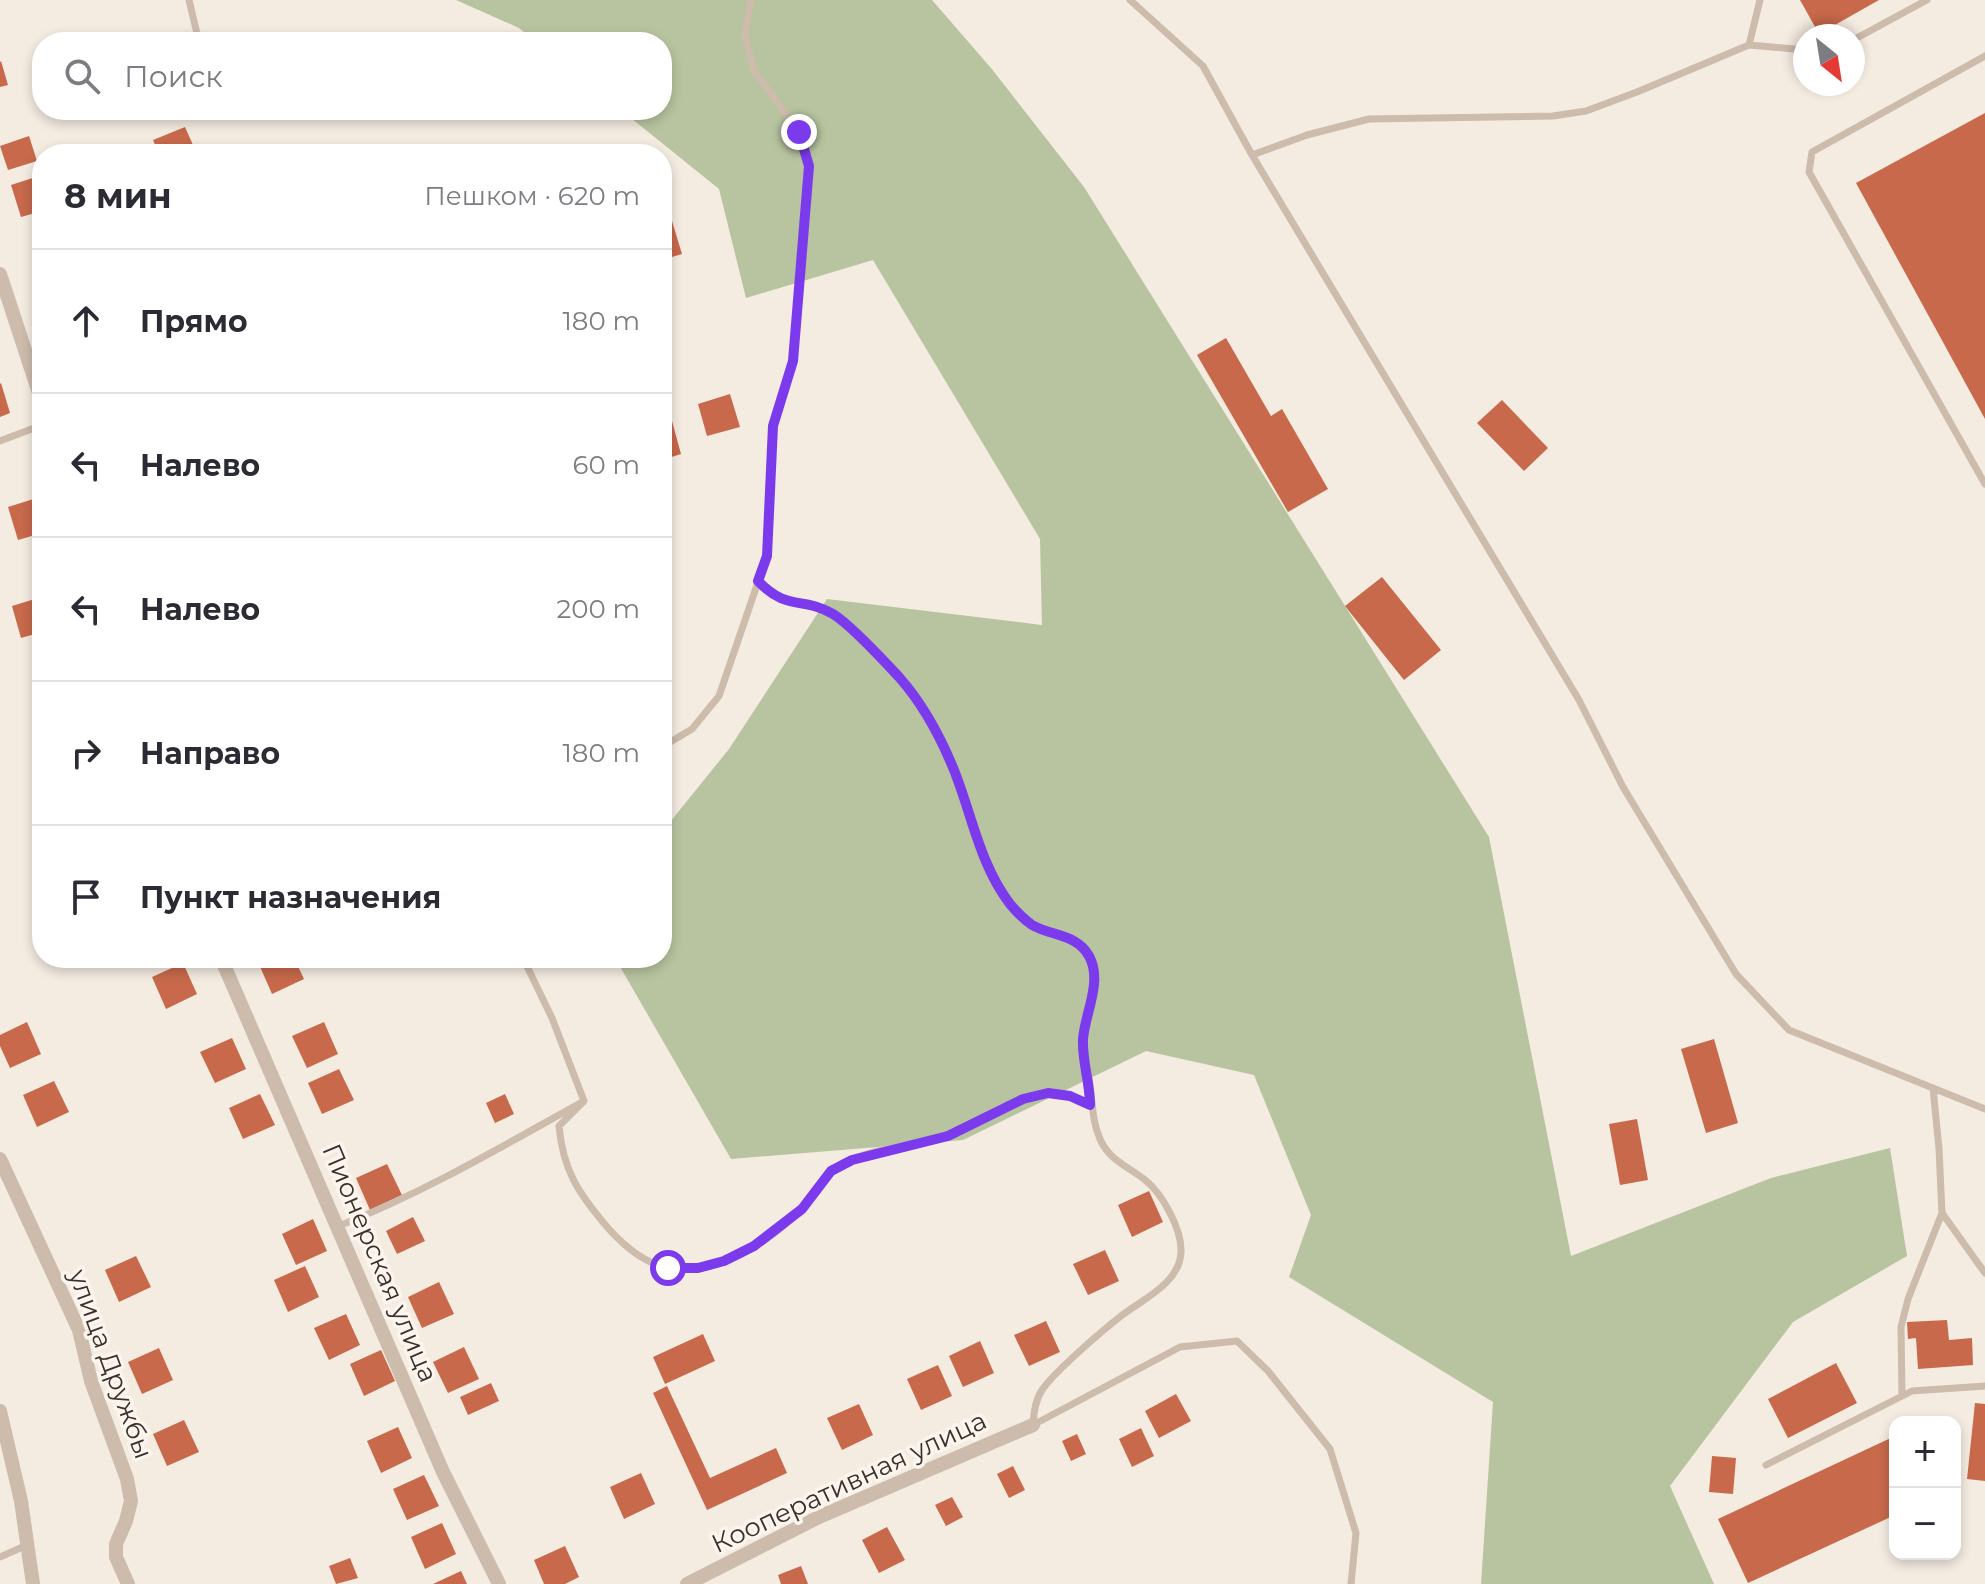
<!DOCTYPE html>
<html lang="ru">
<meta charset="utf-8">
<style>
:root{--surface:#fff;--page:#f2f2f3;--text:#2b2b33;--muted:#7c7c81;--line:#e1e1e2}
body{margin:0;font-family:Montserrat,sans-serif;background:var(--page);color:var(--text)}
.controls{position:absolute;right:24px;bottom:24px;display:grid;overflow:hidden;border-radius:16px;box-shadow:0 4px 12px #0003}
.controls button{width:72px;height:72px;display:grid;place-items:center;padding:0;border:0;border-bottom:2px solid var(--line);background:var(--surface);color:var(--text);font:40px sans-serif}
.compass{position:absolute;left:1793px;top:24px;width:72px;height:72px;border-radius:50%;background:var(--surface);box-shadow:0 4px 12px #0003;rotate:150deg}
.stop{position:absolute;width:24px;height:24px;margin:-18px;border:6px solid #7c3aed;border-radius:50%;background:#fff}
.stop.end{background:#7c3aed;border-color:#fff;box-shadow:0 2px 8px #0008}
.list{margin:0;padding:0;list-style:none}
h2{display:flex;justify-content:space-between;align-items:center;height:104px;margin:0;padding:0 32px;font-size:34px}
h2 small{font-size:26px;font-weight:400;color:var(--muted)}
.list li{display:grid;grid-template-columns:52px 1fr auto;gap:24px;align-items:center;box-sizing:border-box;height:144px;padding:0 32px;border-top:2px solid var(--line)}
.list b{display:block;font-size:30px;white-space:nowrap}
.list em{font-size:26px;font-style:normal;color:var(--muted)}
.icon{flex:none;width:44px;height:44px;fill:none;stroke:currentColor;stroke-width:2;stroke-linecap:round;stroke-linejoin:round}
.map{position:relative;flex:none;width:1985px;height:1584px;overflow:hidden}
.search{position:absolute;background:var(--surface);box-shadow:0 4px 12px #0003;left:32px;top:32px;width:640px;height:88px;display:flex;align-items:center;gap:20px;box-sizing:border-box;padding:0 28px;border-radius:32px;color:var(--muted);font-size:30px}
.panel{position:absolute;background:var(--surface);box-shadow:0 4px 12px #0003;left:32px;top:144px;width:640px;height:824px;border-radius:32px}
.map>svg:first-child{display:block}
.green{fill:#b8c4a0}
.building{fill:#c8694b}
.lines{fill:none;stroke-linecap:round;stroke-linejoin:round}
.service{stroke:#cdbbac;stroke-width:7}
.minor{stroke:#cdbbac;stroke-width:14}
.route{stroke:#7c3aed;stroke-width:10}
.labels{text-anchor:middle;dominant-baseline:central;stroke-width:7;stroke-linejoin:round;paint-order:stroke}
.street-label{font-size:26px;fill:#3b302b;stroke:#fbf5ee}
</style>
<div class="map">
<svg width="1985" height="1584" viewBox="0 0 1985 1584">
<rect width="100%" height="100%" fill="#f4ebe1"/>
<path class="green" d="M 456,0 L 932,0 L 991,68 L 1084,187 L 1489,837 L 1571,1256 L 1771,1178 L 1890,1148 L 1907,1256 L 1793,1322 L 1670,1486 L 1714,1584 L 1481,1584 L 1493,1402 L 1289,1277 L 1311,1215 L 1254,1075 L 1146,1051 L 963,1140 L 731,1159 L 615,958 L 662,958 L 662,832 L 729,749 L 827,599 L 1042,625 L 1040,539 L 873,260 L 746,298 L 719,189 L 621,110 L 662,110 L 662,42 L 536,42 L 519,28 Z"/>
<path class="building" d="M 1800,0 L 1879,0 L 1819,34 Z
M 1,61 L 8,85 L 0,87 L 0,62 Z
M 1985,113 L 1985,419 L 1856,183 Z
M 185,127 L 197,154 L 159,154 L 153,140 Z
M 29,136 L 37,161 L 8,170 L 0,146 Z
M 42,175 L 42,211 L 21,217 L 11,185 Z
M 672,221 L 682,254 L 662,260 L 662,224 Z
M 1226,338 L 1271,416 L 1282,409 L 1328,489 L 1288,512 L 1197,355 Z
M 1,383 L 10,413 L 0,417 L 0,384 Z
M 730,394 L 740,427 L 707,436 L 698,404 Z
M 1502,400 L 1548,448 L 1524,471 L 1477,423 Z
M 672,421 L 681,454 L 662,460 L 662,424 Z
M 40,497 L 42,533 L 18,540 L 8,507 Z
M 1382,577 L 1441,650 L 1404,680 L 1345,606 Z
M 38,598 L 42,608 L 42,632 L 21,638 L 12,606 Z
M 267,958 L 294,958 L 304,979 L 272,994 L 258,962 Z
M 183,963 L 197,994 L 166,1009 L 152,977 Z
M 27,1022 L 41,1054 L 10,1068 L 0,1046 L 0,1035 Z
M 324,1022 L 338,1054 L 307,1068 L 292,1036 Z
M 232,1038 L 246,1069 L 215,1083 L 200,1052 Z
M 1714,1039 L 1738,1123 L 1706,1133 L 1681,1049 Z
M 339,1069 L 354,1100 L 322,1114 L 308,1083 Z
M 54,1081 L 69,1112 L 37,1127 L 23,1095 Z
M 260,1094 L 275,1125 L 243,1139 L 229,1108 Z
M 505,1094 L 514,1114 L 495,1123 L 486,1103 Z
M 1637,1119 L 1648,1180 L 1620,1185 L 1609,1124 Z
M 387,1164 L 402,1195 L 370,1210 L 356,1178 Z
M 1149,1191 L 1163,1222 L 1132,1237 L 1118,1205 Z
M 413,1217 L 425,1241 L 397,1254 L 386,1231 Z
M 313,1219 L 327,1251 L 296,1265 L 282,1234 Z
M 1105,1250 L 1119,1281 L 1088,1295 L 1073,1264 Z
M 136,1256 L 151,1287 L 119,1302 L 105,1270 Z
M 305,1266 L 319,1297 L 288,1312 L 274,1280 Z
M 439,1282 L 454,1314 L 422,1328 L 408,1297 Z
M 346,1314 L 360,1345 L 329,1360 L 314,1328 Z
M 1947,1320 L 1949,1340 L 1972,1338 L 1973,1365 L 1918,1369 L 1916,1338 L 1908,1339 L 1907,1322 Z
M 1046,1321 L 1060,1352 L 1029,1366 L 1014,1335 Z
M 703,1334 L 715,1361 L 665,1384 L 653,1357 Z
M 980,1341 L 994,1373 L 963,1387 L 949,1356 Z
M 464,1347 L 479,1379 L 448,1393 L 433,1362 Z
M 159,1348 L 173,1380 L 142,1394 L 128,1362 Z
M 381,1350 L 395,1381 L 364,1396 L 350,1364 Z
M 1836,1363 L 1857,1403 L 1788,1438 L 1768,1399 Z
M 938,1365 L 952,1396 L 921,1410 L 907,1379 Z
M 491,1383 L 499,1401 L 468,1415 L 460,1397 Z
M 667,1386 L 710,1478 L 776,1448 L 787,1473 L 707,1510 L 653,1393 Z
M 1176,1394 L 1191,1421 L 1159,1438 L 1145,1411 Z
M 1975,1403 L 1985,1404 L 1985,1481 L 1967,1479 Z
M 859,1404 L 873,1435 L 842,1450 L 827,1418 Z
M 184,1420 L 199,1452 L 167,1466 L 153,1434 Z
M 398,1427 L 412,1458 L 381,1473 L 367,1441 Z
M 1141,1428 L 1154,1456 L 1132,1467 L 1119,1439 Z
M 1077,1434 L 1086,1454 L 1071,1461 L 1062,1441 Z
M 1895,1436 L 1895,1515 L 1748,1583 L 1718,1519 Z
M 1712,1456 L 1736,1458 L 1733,1494 L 1709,1492 Z
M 1013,1466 L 1025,1490 L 1009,1498 L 997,1474 Z
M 641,1473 L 655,1504 L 624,1519 L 610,1487 Z
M 424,1475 L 439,1506 L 407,1520 L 393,1489 Z
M 952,1497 L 963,1517 L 946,1526 L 935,1505 Z
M 442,1523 L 456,1554 L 425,1569 L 411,1537 Z
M 887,1527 L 905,1560 L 879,1573 L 862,1540 Z
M 565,1546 L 579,1577 L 565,1584 L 544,1584 L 534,1560 Z
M 350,1558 L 358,1578 L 336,1584 L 329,1566 Z
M 801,1566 L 808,1584 L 781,1584 L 778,1575 Z
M 461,1571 L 467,1584 L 433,1584 Z"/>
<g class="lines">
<path class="service" d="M 189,0 L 199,42
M 1130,0 L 1203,66 L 1252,155 L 1579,700 L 1623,787 L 1736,974 L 1789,1030 L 1985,1109
M 1853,40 L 1927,0
M 1749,45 L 1760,0
M 1985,56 L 1812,152 L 1809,172 L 1985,484
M 1252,155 L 1307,135 L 1369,119 L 1553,116 L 1586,111 L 1637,92 L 1749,45 L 1805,50
M 0,441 L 42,425
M 758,581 C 788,612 802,596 833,614 C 848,623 886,663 899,677 C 922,703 941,738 954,770 C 973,815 980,864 1010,904 C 1015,910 1024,920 1032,925 C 1051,936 1076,934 1089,956 C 1103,980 1085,1013 1083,1039 C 1082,1056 1089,1069 1090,1086 C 1093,1105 1092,1121 1100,1139 C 1109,1160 1127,1166 1144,1179 C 1162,1193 1182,1229 1181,1252 C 1180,1283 1143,1299 1121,1316 C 1103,1330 1054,1372 1042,1390 C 1035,1401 1034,1412 1033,1425
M 662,747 L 692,729 L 719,696 L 767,556 L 773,426 L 793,361 L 809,166 L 799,132 L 754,71 L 745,35 L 751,0
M 584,1101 L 559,1126 C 563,1171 579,1194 608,1228 C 623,1245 644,1263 668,1268 C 715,1278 772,1241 802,1208 C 813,1196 821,1180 833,1170 C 866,1146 912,1148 949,1136 C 982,1125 1009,1100 1043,1094 C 1059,1091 1076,1099 1090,1105
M 1942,1213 L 1985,1273
M 339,1226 C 425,1192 503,1146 584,1101 L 552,1018 L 523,958
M 1902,1396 L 1901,1327 L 1908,1299 L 1942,1213 L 1939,1149 L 1933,1088
M 1033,1425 L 1180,1347 L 1237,1341 L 1268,1371 L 1330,1449 L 1356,1533 L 1351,1584
M 1766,1465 L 1912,1391 L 1985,1386
M 0,1557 L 27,1545"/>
<path class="minor" d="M 0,274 L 42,402
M 221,958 L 443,1472 L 499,1584
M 0,1159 L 79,1330 L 91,1381 L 127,1479 L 131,1501 L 126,1521 L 116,1544 L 116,1557 L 128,1584
M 0,1411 L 21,1501 L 33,1584
M 687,1584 L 819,1517 L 1033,1425"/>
</g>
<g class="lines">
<path class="route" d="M 668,1268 L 698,1268 L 724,1261 L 754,1246 L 802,1209 L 831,1171 L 852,1160 L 948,1136 L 1023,1099 L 1048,1093 L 1070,1096 L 1090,1105 C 1090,1082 1082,1062 1083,1039 C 1085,1013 1103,981 1089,956 C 1077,934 1051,936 1032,925 C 1025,920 1015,910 1010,904 C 980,865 972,815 954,770 C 941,738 922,703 899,677 C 886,663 848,623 833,614 C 802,596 788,612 758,581 L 767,556 L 773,426 L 793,361 L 809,166 L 799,132"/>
</g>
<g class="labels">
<g class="street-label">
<text transform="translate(380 1263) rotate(67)">Пионерская улица</text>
<text transform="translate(111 1364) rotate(70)">улица Дружбы</text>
<text transform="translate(849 1482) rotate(-25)">Кооперативная улица</text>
</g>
</g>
</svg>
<div class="controls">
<button>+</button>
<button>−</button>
</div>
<svg class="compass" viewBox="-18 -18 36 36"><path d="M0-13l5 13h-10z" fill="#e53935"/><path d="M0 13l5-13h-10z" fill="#7c7c81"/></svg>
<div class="stop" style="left:668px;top:1268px"></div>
<div class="stop end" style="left:799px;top:132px"></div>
<div class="search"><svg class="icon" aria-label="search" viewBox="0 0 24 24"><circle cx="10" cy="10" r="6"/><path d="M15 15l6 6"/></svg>Поиск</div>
<section class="panel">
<h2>8 мин<small>Пешком · 620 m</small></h2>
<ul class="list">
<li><svg class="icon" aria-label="ahead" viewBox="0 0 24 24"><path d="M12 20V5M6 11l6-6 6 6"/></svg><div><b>Прямо</b></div><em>180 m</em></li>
<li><svg class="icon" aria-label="left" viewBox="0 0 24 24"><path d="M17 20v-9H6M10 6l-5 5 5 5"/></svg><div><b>Налево</b></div><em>60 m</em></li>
<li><svg class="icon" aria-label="left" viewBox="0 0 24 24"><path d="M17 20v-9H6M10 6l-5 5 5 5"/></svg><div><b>Налево</b></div><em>200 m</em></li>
<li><svg class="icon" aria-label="right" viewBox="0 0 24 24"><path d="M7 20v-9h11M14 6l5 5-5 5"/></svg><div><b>Направо</b></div><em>180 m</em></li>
<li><svg class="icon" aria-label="arrive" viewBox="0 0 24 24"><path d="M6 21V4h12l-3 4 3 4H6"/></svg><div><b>Пункт назначения</b></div></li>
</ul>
</section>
</div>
